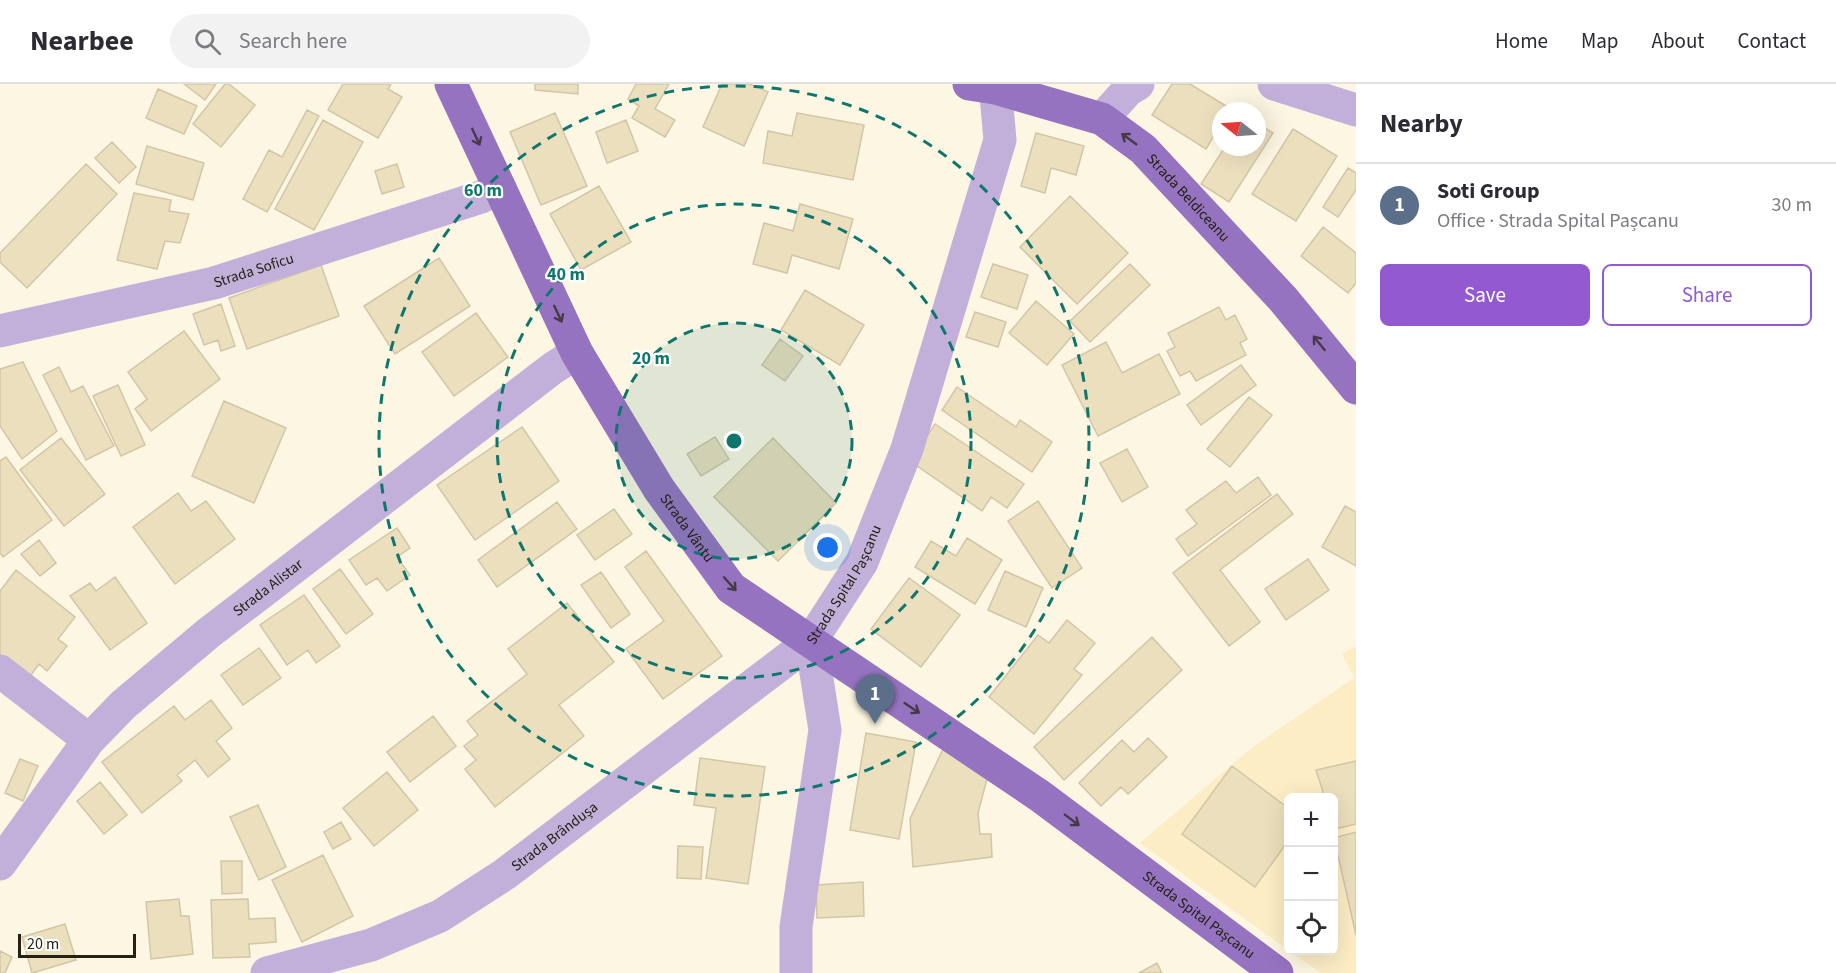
<!DOCTYPE html>
<meta charset="utf-8">
<style>
:root{--surface:#fff;--page:#f2f2f3;--text:#2b2b33;--muted:#7c7c81;--line:#e1e1e2;--accent:#9259d0}
body{margin:0;font-family:"Source Sans 3",sans-serif;background:var(--page);color:var(--text)}
.controls{position:absolute;right:18px;bottom:18px;display:grid;overflow:hidden;border-radius:9px;box-shadow:0 6px 24px #0002}
.controls button{width:54px;height:54px;display:grid;place-items:center;padding:0;border:0;border-bottom:2px solid var(--line);background:var(--surface);color:var(--text);font:30px sans-serif}
.compass{position:absolute;left:1212px;top:18px;width:54px;height:54px;border-radius:50%;background:var(--surface);box-shadow:0 6px 24px #0002;rotate:287deg}
.scale{position:absolute;left:18px;bottom:15px;width:118px;box-sizing:border-box;padding-left:6px;border:3px solid #252114;border-top:0;font-size:16px;line-height:21px;white-space:nowrap;color:#252114;-webkit-text-stroke:4px #fff;paint-order:stroke}
.you{position:absolute;left:828px;top:464px;width:21px;height:21px;margin:-15px;border:4px solid #fff;border-radius:50%;background:#1a73e8;box-shadow:0 0 0 9px #1a73e833}
.badge{display:grid;place-items:center;width:39px;height:39px;border-radius:50%;background:var(--accent);color:#fff;font-size:20px;font-weight:700}
.pin{position:absolute;translate:-50% -50px;filter:drop-shadow(0 2px 3px #0008)}
.pin::after{content:'';position:absolute;top:32px;width:21px;height:18px;background:inherit;clip-path:polygon(0 0,100% 0,50% 100%)}
.list{margin:0;padding:0;list-style:none}
h2{display:flex;justify-content:space-between;align-items:center;height:78px;margin:0;padding:0 24px;font-size:26px}
h2 small{font-size:20px;font-weight:400;color:var(--muted)}
.list li{display:grid;grid-template-columns:39px 1fr auto;gap:18px;align-items:center;box-sizing:border-box;height:84px;padding:0 24px;border-top:2px solid var(--line)}
.list b{display:block;font-size:22px;white-space:nowrap}
.list p{margin:0;font-size:20px;white-space:nowrap;color:var(--muted)}
.list em{font-size:20px;font-style:normal;color:var(--muted)}
.actions{display:flex;gap:12px;padding:18px 24px}
.actions a{flex:1;padding:14px 0;border:2px solid var(--accent);border-radius:9px;text-align:center;font-size:21px;color:var(--accent)}
.actions .main{background:var(--accent);color:#fff}
.icon{flex:none;width:33px;height:33px;fill:none;stroke:currentColor;stroke-width:2;stroke-linecap:round;stroke-linejoin:round}
.map{position:relative;flex:none;width:1356px;height:889px;overflow:hidden}
header{display:flex;align-items:center;gap:36px;box-sizing:border-box;height:84px;padding:0 30px;background:var(--surface);border-bottom:2px solid var(--line)}
header strong{font-size:28px}
nav{display:flex;gap:33px;margin-inline-start:auto;font-size:21px}
.search{width:420px;height:54px;background:var(--page);display:flex;align-items:center;gap:15px;box-sizing:border-box;padding:0 21px;border-radius:33px;color:var(--muted);font-size:22px}
main{display:flex}
aside{flex:1;background:var(--surface)}
.map>svg:first-child{display:block}
.built{fill:#fcedc5}
.building{fill:#ebdfbe;stroke:#d2c6a6;stroke-width:1.5}
.lines{fill:none;stroke-linecap:round;stroke-linejoin:round}
.minor{stroke:#c2b0db;stroke-width:33}
.major{stroke:#9673c1;stroke-width:33}
.oneway{stroke:#473a48}
.ring{fill:none;stroke:#0f766e;stroke-width:3;stroke-dasharray:10 8}
.labels{text-anchor:middle;dominant-baseline:central;stroke-width:4.5;stroke-linejoin:round;paint-order:stroke}
.street-label{font-size:15px;fill:#252114;stroke:#fff}
.centre{fill:#0f766e;stroke:#fff;stroke-width:3}
.ring-label{font-size:18px;text-anchor:middle;font-weight:bold;fill:#0f766e;stroke:#fff;stroke-width:4.5;stroke-linejoin:round;paint-order:stroke}
</style>
<header>
<strong>Nearbee</strong>
<div class="search"><svg class="icon" aria-label="search" viewBox="0 0 24 24"><circle cx="10" cy="10" r="6"/><path d="M15 15l6 6"/></svg>Search here</div>
<nav><a>Home</a><a>Map</a><a>About</a><a>Contact</a></nav>
</header>
<main>
<div class="map">
<svg width="1356" height="889" viewBox="0 0 1356 889">
<rect width="100%" height="100%" fill="#fdf6e2"/>
<path class="built" d="M 1356,562 L 1356,889 L 1321,889 L 1289,867 L 1334,866 L 1334,714 L 1288,714 L 1288,866 L 1140,759 L 1254,662 L 1354,594 L 1342,570 Z"/>
<path class="building" d="M 184,0 L 216,0 L 205,16 Z
M 225,0 L 229,0 L 255,21 L 221,63 L 193,40 Z
M 343,0 L 391,0 L 388,5 L 402,13 L 378,54 L 328,26 Z
M 535,0 L 578,0 L 578,10 L 535,6 Z
M 636,0 L 669,0 L 655,25 L 675,36 L 665,53 L 632,34 L 639,22 L 628,15 Z
M 722,0 L 750,0 L 768,8 L 744,62 L 703,43 Z
M 1172,0 L 1190,0 L 1231,25 L 1229,27 L 1221,27 L 1221,40 L 1206,65 L 1152,31 Z
M 158,5 L 197,22 L 184,50 L 146,34 Z
M 307,26 L 319,32 L 267,128 L 243,115 L 269,66 L 282,73 Z
M 555,29 L 587,102 L 541,121 L 510,48 Z
M 797,29 L 864,41 L 853,96 L 763,79 L 768,47 L 792,52 Z
M 323,36 L 363,58 L 314,146 L 275,125 Z
M 626,36 L 638,67 L 607,79 L 596,48 Z
M 1257,39 L 1273,49 L 1229,118 L 1201,100 L 1225,63 L 1257,63 Z
M 1293,45 L 1337,72 L 1296,137 L 1252,110 Z
M 1036,49 L 1084,62 L 1076,91 L 1051,84 L 1045,109 L 1021,102 Z
M 112,58 L 136,83 L 119,99 L 95,74 Z
M 147,62 L 204,79 L 193,116 L 136,100 Z
M 86,80 L 117,110 L 27,204 L 0,178 L 0,169 Z
M 397,80 L 404,103 L 382,110 L 375,87 Z
M 1348,84 L 1356,89 L 1356,106 L 1338,133 L 1323,123 Z
M 599,102 L 631,158 L 581,186 L 550,130 Z
M 134,109 L 171,116 L 169,127 L 189,130 L 180,159 L 165,157 L 157,185 L 117,176 Z
M 1070,112 L 1128,169 L 1077,220 L 1020,163 Z
M 800,120 L 853,135 L 839,185 L 792,171 L 787,189 L 753,180 L 764,139 L 793,147 Z
M 1323,143 L 1356,169 L 1356,199 L 1348,209 L 1301,172 Z
M 439,174 L 470,222 L 395,270 L 364,222 Z
M 993,180 L 1028,191 L 1017,225 L 981,213 Z
M 1130,180 L 1150,201 L 1090,258 L 1070,237 Z
M 321,181 L 339,232 L 247,265 L 229,214 Z
M 805,206 L 864,241 L 840,281 L 781,246 Z
M 1036,217 L 1074,250 L 1047,281 L 1009,249 Z
M 221,220 L 235,262 L 221,267 L 218,256 L 204,261 L 193,230 Z
M 1219,223 L 1226,236 L 1235,231 L 1247,255 L 1240,259 L 1246,271 L 1196,297 L 1190,287 L 1180,292 L 1167,267 L 1175,263 L 1168,249 Z
M 975,228 L 1006,238 L 998,263 L 966,253 Z
M 476,229 L 508,273 L 454,312 L 422,268 Z
M 184,247 L 220,295 L 151,347 L 135,325 L 147,315 L 128,288 Z
M 780,255 L 803,272 L 785,297 L 762,281 Z
M 1106,258 L 1122,289 L 1159,270 L 1180,310 L 1098,352 L 1062,281 Z
M 23,278 L 57,347 L 22,375 L 0,342 L 0,285 Z
M 1241,281 L 1256,301 L 1201,341 L 1187,321 Z
M 59,283 L 71,308 L 83,302 L 114,362 L 86,376 L 43,291 Z
M 118,301 L 145,361 L 121,372 L 93,312 Z
M 957,303 L 1016,343 L 1020,336 L 1052,358 L 1032,388 L 942,326 Z
M 1249,313 L 1272,331 L 1230,383 L 1207,365 Z
M 224,317 L 286,344 L 254,419 L 192,392 Z
M 935,340 L 1024,400 L 1007,424 L 991,413 L 982,427 L 910,377 Z
M 522,343 L 559,397 L 475,456 L 437,401 Z
M 715,353 L 729,375 L 701,392 L 687,370 Z
M 61,354 L 105,410 L 64,442 L 20,386 Z
M 773,354 L 836,419 L 778,477 L 714,413 Z
M 1127,365 L 1148,403 L 1122,418 L 1100,379 Z
M 6,373 L 52,436 L 3,473 L 0,469 L 0,377 Z
M 1258,393 L 1271,411 L 1188,472 L 1176,455 L 1197,440 L 1186,426 L 1226,397 L 1236,409 Z
M 178,409 L 191,427 L 206,417 L 235,455 L 175,500 L 133,443 Z
M 1277,410 L 1293,430 L 1220,486 L 1260,538 L 1229,562 L 1173,489 Z
M 1038,417 L 1082,484 L 1052,504 L 1008,437 Z
M 557,418 L 577,445 L 497,503 L 478,476 Z
M 1345,422 L 1356,428 L 1356,482 L 1322,463 Z
M 614,425 L 632,450 L 595,476 L 577,451 Z
M 397,444 L 410,464 L 397,473 L 410,491 L 387,507 L 377,494 L 366,501 L 349,476 Z
M 967,454 L 1002,476 L 975,520 L 915,483 L 931,457 L 956,472 Z
M 39,456 L 56,479 L 40,492 L 21,470 Z
M 646,467 L 722,572 L 663,615 L 626,565 L 664,537 L 625,483 Z
M 1308,475 L 1329,506 L 1286,536 L 1265,505 Z
M 340,485 L 373,530 L 346,550 L 313,505 Z
M 16,486 L 75,533 L 58,555 L 67,562 L 47,587 L 39,580 L 28,595 L 0,573 L 0,507 Z
M 1005,487 L 1043,504 L 1026,543 L 988,526 Z
M 601,488 L 630,530 L 611,544 L 581,501 Z
M 115,493 L 147,539 L 110,566 L 70,512 L 90,499 L 96,507 Z
M 909,494 L 960,531 L 921,583 L 871,545 Z
M 304,511 L 340,562 L 316,579 L 308,566 L 287,581 L 260,541 Z
M 567,519 L 614,578 L 559,621 L 584,652 L 495,723 L 465,685 L 476,676 L 464,662 L 478,651 L 467,637 L 527,590 L 508,565 Z
M 1067,536 L 1095,559 L 1074,585 L 1082,591 L 1034,650 L 989,613 L 1038,551 L 1049,559 Z
M 1152,553 L 1182,586 L 1064,696 L 1034,663 Z
M 259,564 L 281,594 L 243,621 L 221,591 Z
M 211,616 L 232,644 L 216,657 L 230,675 L 208,693 L 195,676 L 177,691 L 182,697 L 142,729 L 102,678 L 174,622 L 185,636 Z
M 433,632 L 456,662 L 410,698 L 387,668 Z
M 866,649 L 916,658 L 899,755 L 850,746 Z
M 1148,654 L 1167,673 L 1128,710 L 1121,703 L 1101,722 L 1079,699 L 1122,656 L 1134,668 Z
M 944,663 L 987,695 L 978,729 L 980,750 L 991,750 L 992,773 L 913,783 L 910,735 Z
M 700,674 L 765,683 L 748,800 L 706,794 L 716,724 L 694,721 Z
M 20,675 L 38,682 L 23,717 L 5,709 Z
M 1356,677 L 1356,740 L 1335,745 L 1334,740 L 1334,714 L 1325,714 L 1316,686 Z
M 1232,682 L 1288,724 L 1288,757 L 1255,803 L 1182,750 Z
M 387,688 L 418,726 L 374,762 L 343,724 Z
M 100,698 L 127,731 L 104,750 L 77,717 Z
M 258,721 L 286,783 L 259,796 L 230,733 Z
M 341,738 L 351,755 L 333,765 L 324,748 Z
M 1356,748 L 1356,851 L 1334,754 Z
M 678,762 L 703,763 L 701,795 L 677,794 Z
M 323,771 L 353,832 L 302,858 L 272,796 Z
M 221,777 L 242,777 L 242,809 L 222,810 Z
M 863,798 L 864,832 L 817,834 L 816,801 Z
M 179,815 L 181,832 L 189,832 L 193,870 L 151,875 L 146,818 Z
M 248,815 L 249,835 L 275,834 L 276,858 L 249,860 L 250,873 L 213,874 L 211,816 Z
M 65,840 L 76,876 L 32,889 L 22,853 Z
M 0,867 L 12,873 L 5,889 L 0,889 Z
M 1157,879 L 1162,889 L 1139,889 Z"/>
<g class="lines">
<g class="minor">
<path d="M 1274,0 L 1356,26"/>
<path d="M 1102,35 L 1128,6 L 1138,0"/>
<path id="s1" d="M 0,247 L 214,199 L 481,113 L 500,104"/>
<path d="M 0,587 L 89,656"/>
<path id="s2" d="M 0,780 L 89,656 L 124,620 L 206,551 L 553,284 L 577,269"/>
<path id="s3" d="M 267,889 L 371,861 L 440,832 L 505,790 L 811,557 L 862,478 L 907,365 L 1000,56 L 995,0"/>
<path d="M 796,889 L 796,843 L 825,646 L 811,557"/>
</g>
<g class="major">
<path id="s4" d="M 451,0 L 577,269 L 659,405 L 731,504 L 1040,712 L 1277,889"/>
<path id="s5" d="M 969,0 L 995,4 L 1102,35 L 1143,65 L 1283,215 L 1356,304"/>
</g>
</g>
<defs><path id="oneway-shaft" d="M-6 0H5M1.5-3L5.5 0L1.5 3" fill="none" stroke-width="1.6" stroke-linecap="round" stroke-linejoin="round" transform="scale(1.5)"/></defs>
<g class="oneway">
<use href="#oneway-shaft" transform="translate(476 53) rotate(65)"/>
<use href="#oneway-shaft" transform="translate(1129 55) rotate(-144)"/>
<use href="#oneway-shaft" transform="translate(558 230) rotate(65)"/>
<use href="#oneway-shaft" transform="translate(1319 259) rotate(-129)"/>
<use href="#oneway-shaft" transform="translate(730 500) rotate(48)"/>
<use href="#oneway-shaft" transform="translate(912 624) rotate(34)"/>
<use href="#oneway-shaft" transform="translate(1072 736) rotate(37)"/>
</g>
<circle cx="734" cy="357" r="118" fill="#0f766e" fill-opacity=".12"/>
<g class="ring">
<circle cx="734" cy="357" r="118"/>
<circle cx="734" cy="357" r="237"/>
<circle cx="734" cy="357" r="355"/>
</g>
<g class="labels">
<g class="street-label">
<text stroke="none"><textPath href="#s5" startOffset="255">Strada Beldiceanu</textPath></text>
<text stroke="none"><textPath href="#s1" startOffset="261">Strada Soficu</textPath></text>
<text stroke="none"><textPath href="#s4" startOffset="504">Strada Vântu</textPath></text>
<text stroke="none"><textPath href="#s3" startOffset="710">Strada Spital Pașcanu</textPath></text>
<text stroke="none"><textPath href="#s2" startOffset="388">Strada Alistar</textPath></text>
<text stroke="none"><textPath href="#s3" startOffset="322">Strada Brândușa</textPath></text>
<text stroke="none"><textPath href="#s4" startOffset="1149">Strada Spital Pașcanu</textPath></text>
</g>
</g>
<circle cx="734" cy="357" r="9" class="centre"/>
<g class="ring-label">
<text x="483" y="112">60 m</text>
<text x="566" y="196">40 m</text>
<text x="651" y="280">20 m</text>
</g>
</svg>
<div class="controls">
<button>+</button>
<button>−</button>
<button><svg class="icon" aria-label="locate" viewBox="0 0 24 24"><circle cx="12" cy="12" r="6"/><path d="M12 2v4M12 18v4M2 12h4M18 12h4"/></svg></button>
</div>
<svg class="compass" viewBox="-18 -18 36 36"><path d="M0-13l5 13h-10z" fill="#e53935"/><path d="M0 13l5-13h-10z" fill="#7c7c81"/></svg>
<div class="scale">20 m</div>
<div class="you"></div>
<div class="pin badge" style="left:875px;top:640px;background:#5c6f8a">1</div>
</div>
<aside>
<h2>Nearby<small></small></h2>
<ul class="list">
<li><span class="badge" style="background:#5c6f8a">1</span><div><b>Soti Group</b><p>Office · Strada Spital Pașcanu</p></div><em>30 m</em></li>
</ul>
<div class="actions"><a class="main">Save</a><a>Share</a></div>
</aside>
</main>
